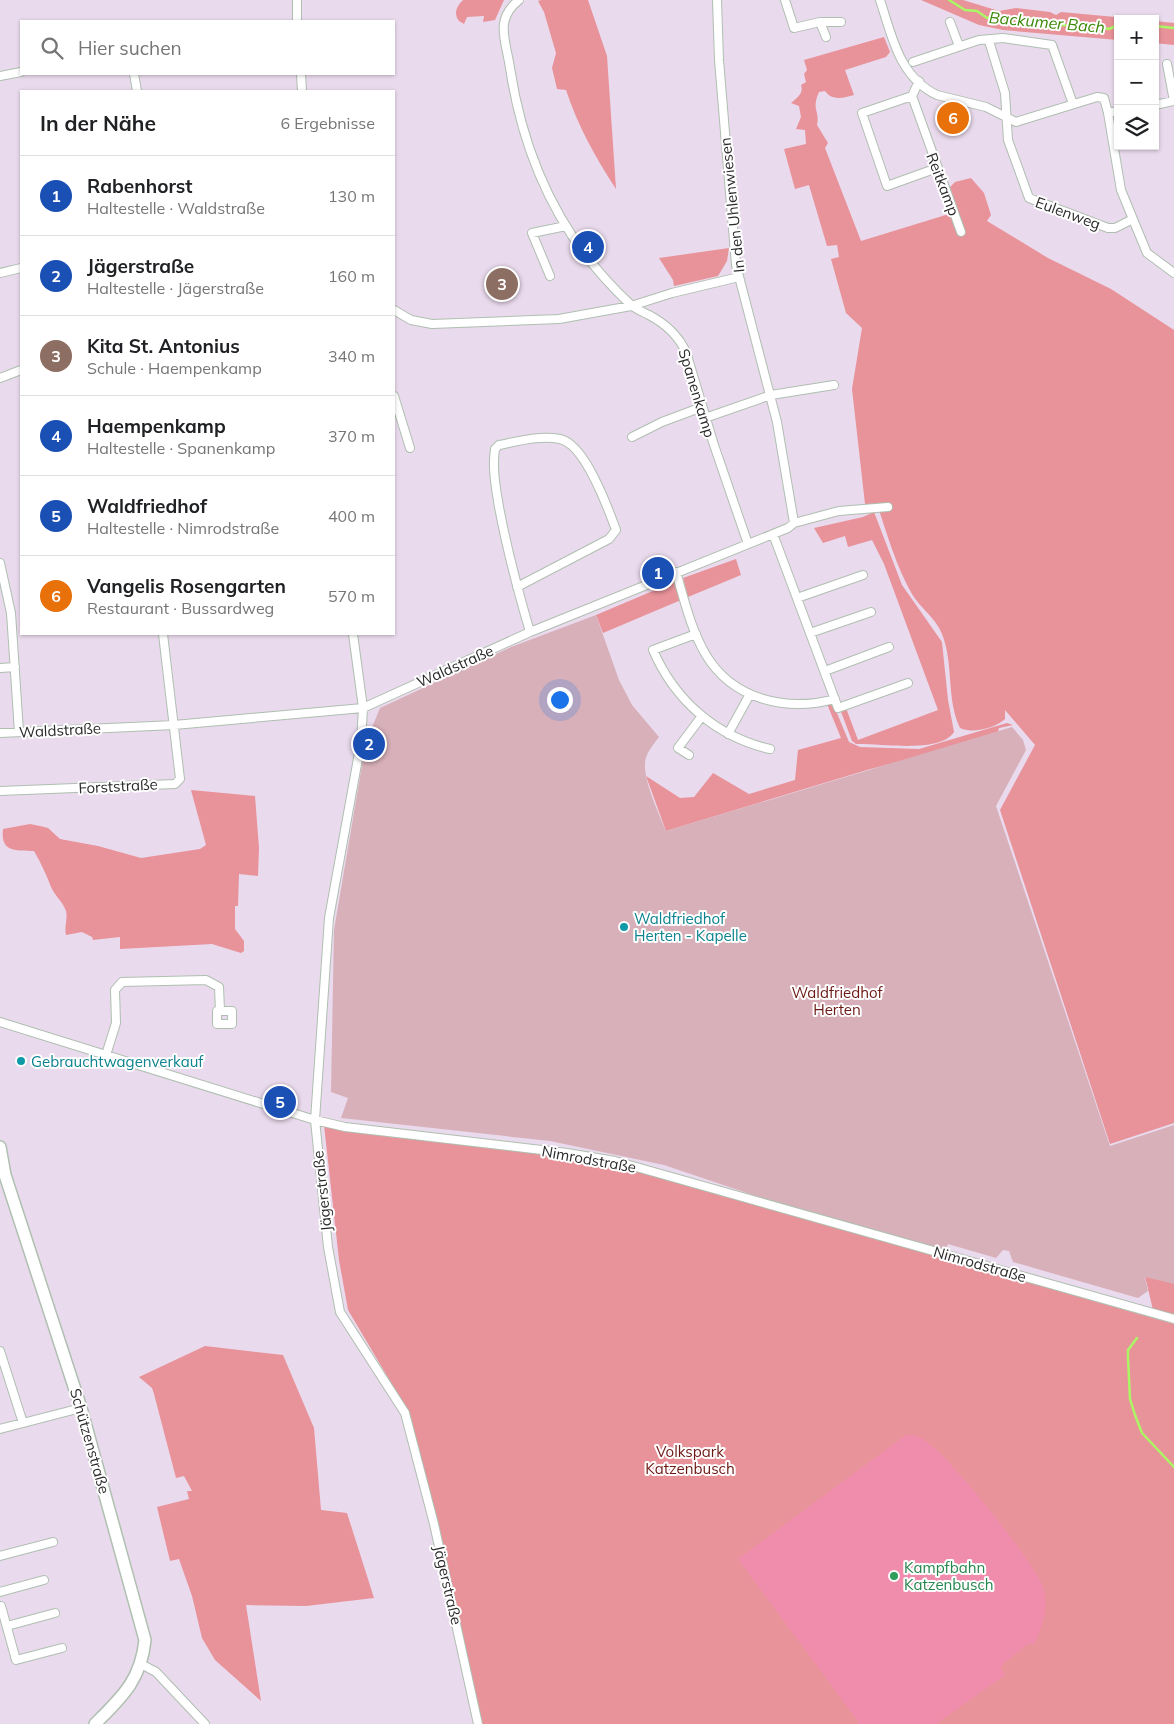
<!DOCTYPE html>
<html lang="de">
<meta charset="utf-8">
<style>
:root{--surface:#fff;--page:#f2f2f2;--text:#202124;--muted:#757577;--line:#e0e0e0;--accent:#2a8533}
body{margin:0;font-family:Mulish,sans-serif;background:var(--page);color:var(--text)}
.controls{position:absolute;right:15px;top:15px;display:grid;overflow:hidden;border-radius:0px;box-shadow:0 1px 4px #0004}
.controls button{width:45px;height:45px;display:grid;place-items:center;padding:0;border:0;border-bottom:1px solid var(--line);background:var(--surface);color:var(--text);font:25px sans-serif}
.you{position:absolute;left:559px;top:699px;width:18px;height:18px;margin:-12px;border:4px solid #fff;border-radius:50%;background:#1a73e8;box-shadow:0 0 0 8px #1a73e833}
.badge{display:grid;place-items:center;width:32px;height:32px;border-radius:50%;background:var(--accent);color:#fff;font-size:16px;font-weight:700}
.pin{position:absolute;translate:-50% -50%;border:2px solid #fff;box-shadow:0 1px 5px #0006}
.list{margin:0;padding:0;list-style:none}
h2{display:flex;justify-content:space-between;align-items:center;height:65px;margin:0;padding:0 20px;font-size:21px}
h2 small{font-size:16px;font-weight:400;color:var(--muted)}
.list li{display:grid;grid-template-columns:32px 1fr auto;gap:15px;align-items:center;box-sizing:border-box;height:80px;padding:0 20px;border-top:1px solid var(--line)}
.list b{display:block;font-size:19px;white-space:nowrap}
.list p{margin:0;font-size:16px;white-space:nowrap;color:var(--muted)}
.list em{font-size:16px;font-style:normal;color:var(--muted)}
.icon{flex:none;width:28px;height:28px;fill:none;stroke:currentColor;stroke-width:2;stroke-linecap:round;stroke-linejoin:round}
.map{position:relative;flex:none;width:1174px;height:1724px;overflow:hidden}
.search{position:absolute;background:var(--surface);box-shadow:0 1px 4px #0004;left:20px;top:20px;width:375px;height:55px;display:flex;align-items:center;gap:12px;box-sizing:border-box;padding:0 18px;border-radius:0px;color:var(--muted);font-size:19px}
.panel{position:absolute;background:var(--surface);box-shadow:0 1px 4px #0004;left:20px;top:90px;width:375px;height:545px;border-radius:0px}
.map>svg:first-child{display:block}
.green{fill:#e89299}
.cemetery{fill:#d8b0b9}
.pitch{fill:#f08dac}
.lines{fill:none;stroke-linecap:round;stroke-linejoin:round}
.stream{stroke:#aaf765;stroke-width:2.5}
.minor-casing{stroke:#afbfb0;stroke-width:10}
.secondary-casing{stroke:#afbfb0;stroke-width:14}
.minor{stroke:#fff;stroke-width:8}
.secondary{stroke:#fff;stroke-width:11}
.culture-dot{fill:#0f9aa8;stroke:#fff;stroke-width:2}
.leisure-dot{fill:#2e9e5b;stroke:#fff;stroke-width:2}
.labels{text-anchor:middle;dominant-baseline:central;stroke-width:4;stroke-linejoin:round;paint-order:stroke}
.street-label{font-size:15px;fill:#2a2a2a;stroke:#fff}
.culture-label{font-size:15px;fill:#0d838f;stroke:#fff;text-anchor:start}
.park-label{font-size:15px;fill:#6c1914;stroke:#fff}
.leisure-label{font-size:15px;fill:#27864d;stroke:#fff;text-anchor:start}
.water-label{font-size:16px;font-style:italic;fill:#398706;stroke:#fff}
</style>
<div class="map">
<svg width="1174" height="1724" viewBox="0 0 1174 1724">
<rect width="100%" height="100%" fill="#eadaed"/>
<path class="green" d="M 463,0 L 504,0 L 495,20 L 483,22 L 484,16 L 467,17 L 464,24 L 459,21 C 453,13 457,6 463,0 Z
M 541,0 L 588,0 L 607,56 L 616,189 C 595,157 578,126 566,90 L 557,89 L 552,68 L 556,53 L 544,12 L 538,1 Z
M 921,0 L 963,0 L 999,11 L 1016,8 L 1050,12 L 1056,15 L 1061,12 L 1137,19 L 1118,19 L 1118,40 L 1003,30 L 979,25 Z
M 1155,21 L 1174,23 L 1174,45 L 1155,43 Z
M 884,37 L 890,52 L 886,57 L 845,70 L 854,95 C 843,98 832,101 825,91 L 819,92 C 811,110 820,110 817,125 L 828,143 L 825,148 L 861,241 L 949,214 L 959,216 L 950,187 L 955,182 L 971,178 L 984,193 L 991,215 L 987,221 L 1048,258 L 1111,289 L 1174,330 L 1174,1123 L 1110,1144 L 1000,810 L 1035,745 L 1005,710 L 1005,719 C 996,728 971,734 960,728 C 946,698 954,664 942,634 C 936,618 920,608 912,594 C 896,566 887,534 877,504 L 865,504 L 852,389 L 862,328 L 846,313 L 831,259 L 839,257 L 837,245 L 827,246 L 809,185 L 795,189 L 784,149 L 806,144 L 805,130 L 796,129 L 801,117 L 799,106 L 791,103 C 797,98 804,93 801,85 L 806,82 L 804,74 L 807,70 L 804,60 Z
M 729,248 L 727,261 L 718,276 L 674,286 L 673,280 L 659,258 Z
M 874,512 L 902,585 L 942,642 L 948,700 L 954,732 C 940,754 880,743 856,744 L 852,741 L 840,709 L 846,708 L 858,740 L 938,710 L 884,564 L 872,540 L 848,547 L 845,536 L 823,543 L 814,528 L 863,517 Z
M 736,559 L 741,575 L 688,597 L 683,578 Z
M 674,582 L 681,600 L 603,633 L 596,615 Z
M 827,704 L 834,706 L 849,742 L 860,747 L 919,749 L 1007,723 L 1013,725 L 999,728 L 997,735 L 867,770 L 666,831 L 646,776 L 680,798 L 694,797 L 713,773 L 749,794 L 795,780 L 798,750 L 841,738 Z
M 191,790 L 255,796 L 259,848 L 258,876 L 239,874 L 238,906 L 235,906 L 235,929 L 244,941 L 244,951 L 241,953 L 212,944 L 120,949 L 120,937 L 93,940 L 92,937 L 82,932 L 66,935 C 64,926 68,920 66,911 C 63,902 55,896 51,887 C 46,874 41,863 34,851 C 17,850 0,853 3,829 L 30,824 L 40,826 L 48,828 L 60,839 L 98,846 L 141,858 L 200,849 L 206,845 Z
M 324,1125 L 566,1153 L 679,1182 L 1174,1324 L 1174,1724 L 478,1724 L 409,1413 L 348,1310 L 339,1260 Z
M 1145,1276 L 1174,1283 L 1174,1315 L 1153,1310 Z
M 205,1346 L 283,1355 L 314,1428 L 321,1510 L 347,1513 L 374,1598 L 306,1606 L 246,1605 L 261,1701 L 215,1660 L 202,1638 L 192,1596 L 179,1559 L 170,1561 L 157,1507 L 189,1499 L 187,1491 L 192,1491 L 184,1476 L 176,1478 L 154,1394 L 152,1388 L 139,1377 Z"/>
<path class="cemetery" d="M 596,615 L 619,680 L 632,705 L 659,737 C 653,745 645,754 645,764 C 644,782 659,814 666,831 L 1012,727 L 1023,740 L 1026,750 L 996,806 L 1110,1146 L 1174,1125 L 1174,1284 L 1145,1277 L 1148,1291 L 1138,1298 L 1013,1262 L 1009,1251 L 1003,1250 L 996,1258 L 948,1244 L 945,1250 L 774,1202 L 664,1165 L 550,1141 L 341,1118 L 348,1098 L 331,1092 L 334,930 L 366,742 L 380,708 L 511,647 Z"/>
<path class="pitch" d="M 906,1435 C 909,1435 914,1435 917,1436 C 940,1442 1033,1561 1042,1585 C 1050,1605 1043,1626 1034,1644 L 1028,1644 L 1003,1664 L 1001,1668 L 1005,1675 L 936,1724 L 860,1724 L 738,1559 Z"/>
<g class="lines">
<path class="stream" d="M 949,0 L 965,10 L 977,11 L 987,18 L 994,16 L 1002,20 L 1008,17 L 1023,21 L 1034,18 L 1050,24 L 1075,26 L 1085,25 L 1109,29 L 1118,25
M 1155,26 L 1174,28
M 1137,1338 L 1128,1350 L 1128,1358 L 1130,1399 L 1135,1415 L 1142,1433 L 1174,1467"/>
<defs>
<path id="minor" d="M 297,0 L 297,21
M 519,0 C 494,20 506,40 510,68 C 524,159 562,241 630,304 C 635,309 643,312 649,315 C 666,324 678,335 686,352 L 713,442 L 748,544
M 717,0 L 719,60 L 736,265 L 777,422 L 794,523
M 785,0 L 794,28 L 820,22 L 841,22
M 880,0 C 892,36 899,77 937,95 L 986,107 L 1016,122 L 1097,97 L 1104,98 L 1108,113 L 1118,111
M 820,22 L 826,37
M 950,22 L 959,46
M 989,41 L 1005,93 L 1008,140 L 1029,198 L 1108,228 L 1115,228 L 1133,219
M 913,62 L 979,40 L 1003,38 L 1052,45 L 1073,104
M 1167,64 L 1174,101
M 134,74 L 137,91
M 301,74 L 302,91
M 0,76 L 21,72
M 919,81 L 912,96 L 961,232
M 912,96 L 862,113 L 887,186 L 937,168
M 1155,105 L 1174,101
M 1108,113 L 1121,190 L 1137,229 L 1147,253 L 1174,273
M 0,273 L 21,268
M 550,276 L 532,233 L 566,226
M 394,310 L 411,320 L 432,324 L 559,319 L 631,306 L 672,293 L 739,277
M 0,378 L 21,370
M 394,396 L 410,448
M 705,418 L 771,395 L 834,385
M 632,437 L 662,422 L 702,407
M 773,534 L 838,708 L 908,683
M 0,563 L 11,613 L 19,732
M 676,572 C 684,599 691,630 706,655 C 733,700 787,712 835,699
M 517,587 L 609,539 L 616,530 C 608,508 585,444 560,439 C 540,435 519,441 499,445 L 495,449 C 492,468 496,489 499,507 C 507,550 518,591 530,632
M 797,598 L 863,575
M 810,633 L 871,612
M 353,634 L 363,708 L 361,742 L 329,918 L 315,1120 L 328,1247 L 340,1312 L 405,1413 L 434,1524 L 478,1724
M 696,634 L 653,650 C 675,701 717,737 770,749
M 0,668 L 15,667
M 825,671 L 889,647
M 0,733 L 174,725 L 363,708 L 530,632 L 788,528 L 794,523 L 839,511 L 888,507
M 728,734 L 750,694
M 689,755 L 678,748 L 702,716
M 0,791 L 175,784 L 180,779 L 163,634
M 0,1022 L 315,1120 L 345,1127 L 567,1153 L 615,1161 L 1174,1319
M 106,1055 L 116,1023 L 115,990 L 122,982 L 206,980 L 219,987 L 220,1011 L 217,1011 L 217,1024 L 232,1024 L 232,1011 L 220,1011
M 0,1351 L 23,1423
M 0,1429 L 81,1408
M 0,1556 L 53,1542
M 0,1592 L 44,1580
M 1,1606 L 16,1660 L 62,1648
M 7,1626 L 55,1613
M 141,1664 L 156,1672 L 205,1724"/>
<path id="secondary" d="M 0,1147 L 5,1175 L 81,1408 L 145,1640 C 141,1680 122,1697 95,1724"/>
</defs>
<use href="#minor" class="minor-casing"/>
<use href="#secondary" class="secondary-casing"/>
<use href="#minor" class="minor"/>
<use href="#secondary" class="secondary"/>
</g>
<g class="culture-dot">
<circle cx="624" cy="927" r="5"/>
<circle cx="21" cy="1061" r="5"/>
</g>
<circle class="leisure-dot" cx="894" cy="1576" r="5"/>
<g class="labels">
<g class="street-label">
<text transform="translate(943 184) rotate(69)">Reitkamp</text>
<text transform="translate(732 205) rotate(-96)">In den Uhlenwiesen</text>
<text transform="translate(1068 213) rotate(20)">Eulenweg</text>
<text transform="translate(697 393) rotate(73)">Spanenkamp</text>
<text transform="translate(455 666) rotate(-24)">Waldstraße</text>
<text transform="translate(60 730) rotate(-3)">Waldstraße</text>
<text transform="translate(118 786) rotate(-3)">Forststraße</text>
<text transform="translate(589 1159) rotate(10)">Nimrodstraße</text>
<text transform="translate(322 1191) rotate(-96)">Jägerstraße</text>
<text transform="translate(980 1264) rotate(16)">Nimrodstraße</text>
<text transform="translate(90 1441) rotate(74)">Schützenstraße</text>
<text transform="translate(448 1585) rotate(77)">Jägerstraße</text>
</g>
<g class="culture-label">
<text x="634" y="918">Waldfriedhof<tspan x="634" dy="17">Herten - Kapelle</tspan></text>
<text x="31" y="1061">Gebrauchtwagenverkauf</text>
</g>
<g class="park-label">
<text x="837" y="992">Waldfriedhof<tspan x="837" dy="17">Herten</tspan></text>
<text x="690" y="1451">Volkspark<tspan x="690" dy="17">Katzenbusch</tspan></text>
</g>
<g class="leisure-label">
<text x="904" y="1567">Kampfbahn<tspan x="904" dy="17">Katzenbusch</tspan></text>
</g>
<g class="water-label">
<text transform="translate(1047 22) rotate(5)">Backumer Bach</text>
</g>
</g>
</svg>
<div class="controls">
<button>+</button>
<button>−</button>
<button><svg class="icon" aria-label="layers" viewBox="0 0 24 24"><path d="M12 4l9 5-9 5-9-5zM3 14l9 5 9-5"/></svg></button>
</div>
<div class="you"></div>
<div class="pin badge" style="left:658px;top:573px;background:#1a4fb4">1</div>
<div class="pin badge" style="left:369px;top:744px;background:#1a4fb4">2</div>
<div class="pin badge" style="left:502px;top:284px;background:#8d6e63">3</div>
<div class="pin badge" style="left:588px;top:247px;background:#1a4fb4">4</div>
<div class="pin badge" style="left:280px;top:1102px;background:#1a4fb4">5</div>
<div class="pin badge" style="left:953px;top:118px;background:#e8710a">6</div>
<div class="search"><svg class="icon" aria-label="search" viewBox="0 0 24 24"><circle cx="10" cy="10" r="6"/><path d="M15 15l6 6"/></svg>Hier suchen</div>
<section class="panel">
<h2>In der Nähe<small>6 Ergebnisse</small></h2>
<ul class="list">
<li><span class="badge" style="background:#1a4fb4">1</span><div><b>Rabenhorst</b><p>Haltestelle · Waldstraße</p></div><em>130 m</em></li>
<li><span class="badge" style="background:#1a4fb4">2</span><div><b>Jägerstraße</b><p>Haltestelle · Jägerstraße</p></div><em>160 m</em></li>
<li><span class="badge" style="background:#8d6e63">3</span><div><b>Kita St. Antonius</b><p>Schule · Haempenkamp</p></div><em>340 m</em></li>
<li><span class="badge" style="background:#1a4fb4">4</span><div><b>Haempenkamp</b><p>Haltestelle · Spanenkamp</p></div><em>370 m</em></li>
<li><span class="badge" style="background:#1a4fb4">5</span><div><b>Waldfriedhof</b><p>Haltestelle · Nimrodstraße</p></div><em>400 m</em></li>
<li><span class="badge" style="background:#e8710a">6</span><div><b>Vangelis Rosengarten</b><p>Restaurant · Bussardweg</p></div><em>570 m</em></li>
</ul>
</section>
</div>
